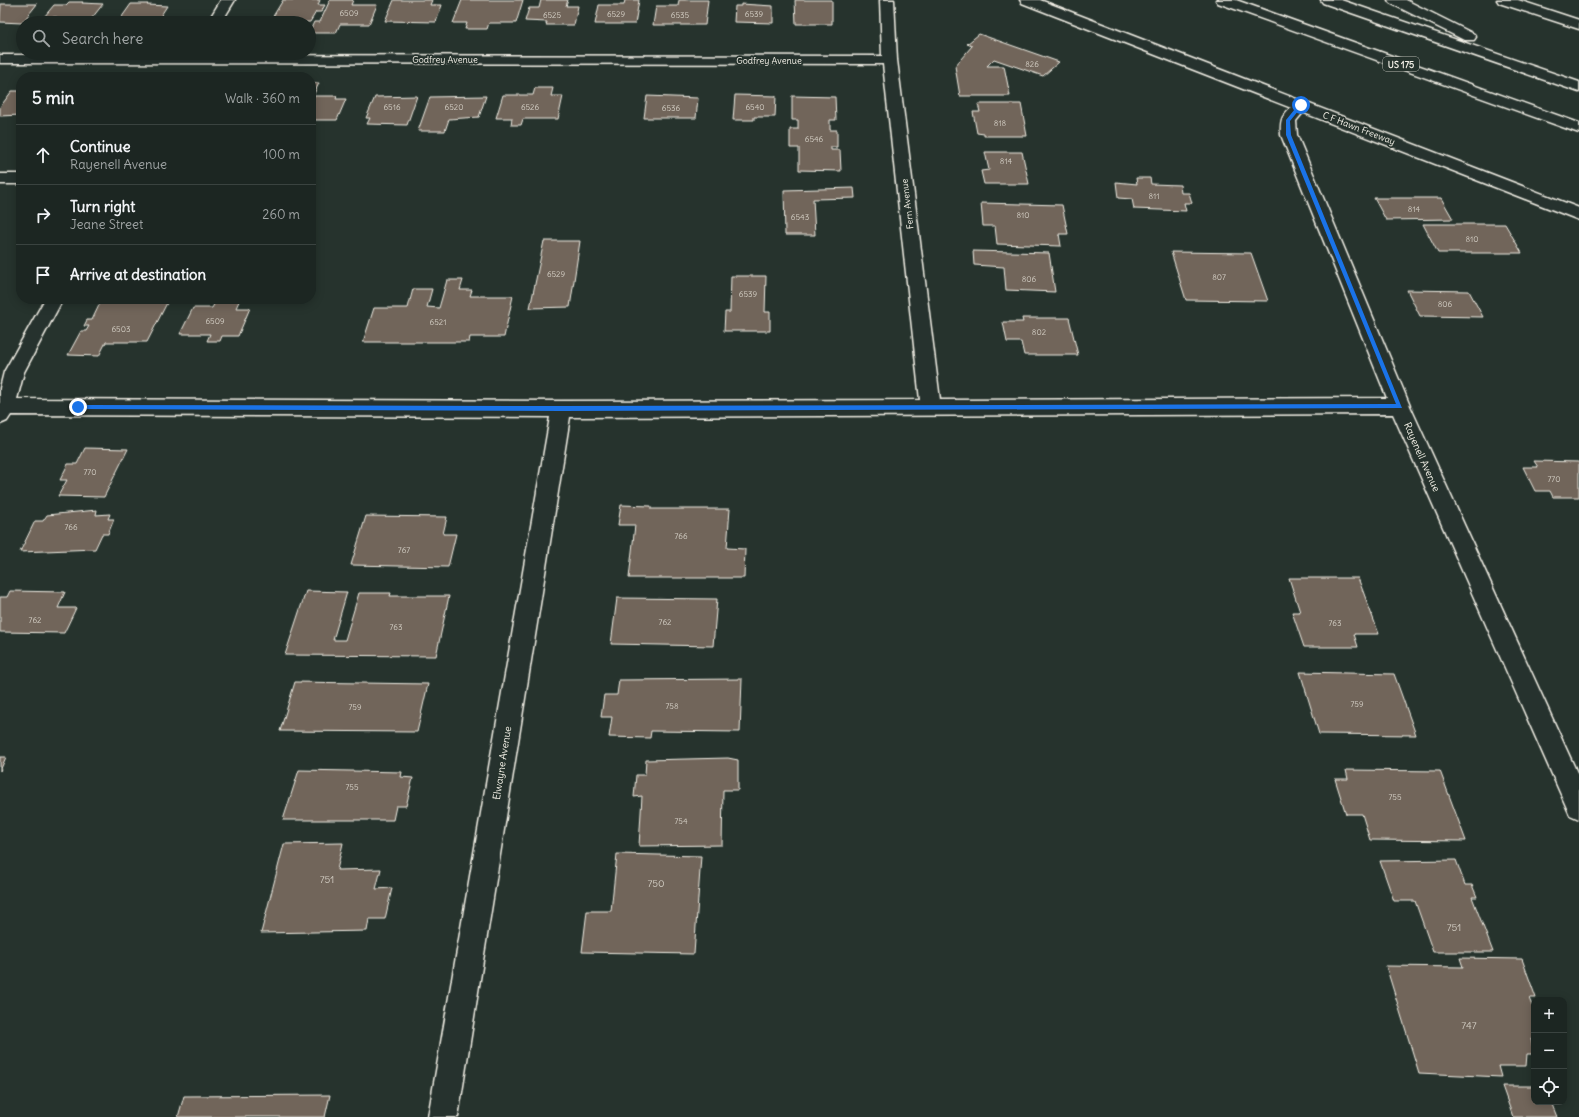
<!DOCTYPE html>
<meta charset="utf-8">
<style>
:root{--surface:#1c2622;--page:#29322f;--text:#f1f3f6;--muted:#a0a5a5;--line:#3a4340}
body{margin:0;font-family:Delius,sans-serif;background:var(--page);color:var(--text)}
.controls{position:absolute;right:12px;bottom:12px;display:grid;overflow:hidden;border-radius:8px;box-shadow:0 2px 10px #0003}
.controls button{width:36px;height:36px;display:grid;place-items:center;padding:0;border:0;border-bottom:1px solid var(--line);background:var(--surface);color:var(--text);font:20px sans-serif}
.stop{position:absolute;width:12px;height:12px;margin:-9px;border:3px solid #1a73e8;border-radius:50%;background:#fff}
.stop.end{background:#1a73e8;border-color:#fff;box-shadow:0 1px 4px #0008}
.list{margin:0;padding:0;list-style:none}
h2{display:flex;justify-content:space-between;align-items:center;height:52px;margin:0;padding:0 16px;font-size:17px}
h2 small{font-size:13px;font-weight:400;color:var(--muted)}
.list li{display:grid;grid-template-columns:26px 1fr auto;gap:12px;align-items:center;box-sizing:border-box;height:60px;padding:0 16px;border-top:1px solid var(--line)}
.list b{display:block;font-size:15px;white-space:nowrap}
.list p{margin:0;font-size:13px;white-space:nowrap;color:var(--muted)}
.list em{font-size:13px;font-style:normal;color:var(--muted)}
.icon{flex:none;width:22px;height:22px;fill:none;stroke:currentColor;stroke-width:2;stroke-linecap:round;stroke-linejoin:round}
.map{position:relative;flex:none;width:1579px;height:1117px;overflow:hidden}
.search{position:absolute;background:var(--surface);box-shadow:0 2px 10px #0003;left:16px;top:16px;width:300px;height:44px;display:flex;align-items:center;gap:10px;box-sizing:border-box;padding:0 14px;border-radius:22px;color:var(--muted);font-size:15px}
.panel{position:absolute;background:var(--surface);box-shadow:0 2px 10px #0003;left:16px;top:72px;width:300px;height:232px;border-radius:16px}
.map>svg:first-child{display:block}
.building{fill:#71655a;stroke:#f4f1e8}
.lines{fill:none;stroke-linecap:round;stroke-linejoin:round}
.service-casing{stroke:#f4f1e8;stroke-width:3}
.minor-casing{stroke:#f4f1e8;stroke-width:3}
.secondary-casing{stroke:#f4f1e8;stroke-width:3}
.motorway-casing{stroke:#f4f1e8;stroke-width:3}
.service{fill:#26332d;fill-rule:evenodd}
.minor{fill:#26332d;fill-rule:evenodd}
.secondary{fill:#26332d;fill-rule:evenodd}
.motorway{fill:#26332d;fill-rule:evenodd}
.route{fill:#1a73e8}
.labels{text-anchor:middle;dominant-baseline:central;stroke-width:3.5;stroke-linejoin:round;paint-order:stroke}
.number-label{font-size:8px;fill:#d3cec4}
.far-street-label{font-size:9px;fill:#f4f1e8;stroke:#26332d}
.shield{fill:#26332d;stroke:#b6b8b0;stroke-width:1}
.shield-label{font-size:9px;font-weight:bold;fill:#f4f1e8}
.street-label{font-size:10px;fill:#f4f1e8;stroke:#26332d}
.near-number-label{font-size:10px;fill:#d3cec4}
</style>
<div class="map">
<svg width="1579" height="1117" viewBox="0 0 1579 1117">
<rect width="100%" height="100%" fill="#26332d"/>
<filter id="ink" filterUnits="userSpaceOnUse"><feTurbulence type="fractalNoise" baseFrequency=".025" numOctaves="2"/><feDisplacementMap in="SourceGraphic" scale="8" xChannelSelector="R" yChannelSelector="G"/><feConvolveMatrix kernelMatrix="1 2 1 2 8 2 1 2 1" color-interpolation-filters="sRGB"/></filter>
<g filter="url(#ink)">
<path class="building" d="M 283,0 L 320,0 L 318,5 L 325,5 L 321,12 L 316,12 L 310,22 L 269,23 Z
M 330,0 L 353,0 L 351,5 L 377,5 L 369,24 L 340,24 L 336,33 L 309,33 L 314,22 L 320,22 Z
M 394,0 L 432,0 L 430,5 L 442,5 L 436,22 L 385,21 Z
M 462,0 L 523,0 L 516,23 L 489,23 L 487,29 L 465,29 L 467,23 L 453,23 Z
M 541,0 L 568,0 L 566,6 L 578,6 L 574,25 L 546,25 L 547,22 L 525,21 L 529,8 L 539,8 Z
M 625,0 L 639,0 L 635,24 L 595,24 L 599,5 L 624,5 Z
M 679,0 L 708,0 L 705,25 L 653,25 L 656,6 L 678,6 Z
M 795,0 L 832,0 L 832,24 L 796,24 Z
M 69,2 L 83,2 L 82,3 L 103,4 L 88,23 L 53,23 L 57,17 L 44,17 L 54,5 L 66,5 Z
M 1,4 L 37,4 L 22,23 L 0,22 Z
M 131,4 L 148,4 L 147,5 L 167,6 L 156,23 L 119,21 Z
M 741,4 L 773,6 L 773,23 L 734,22 L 735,6 L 741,6 Z
M 979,34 L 1059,62 L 1043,76 L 994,59 L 987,66 L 1004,66 L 1010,96 L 960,96 L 955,66 L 972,46 L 967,44 Z
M 311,83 L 319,83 L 313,96 L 337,96 L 336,99 L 346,99 L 337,120 L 311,120 Z
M 535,88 L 553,88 L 551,96 L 563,96 L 558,119 L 523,119 L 521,125 L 511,125 L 512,118 L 496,118 L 503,95 L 533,95 Z
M 12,91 L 21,91 L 21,115 L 0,116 L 0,107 Z
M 735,95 L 776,96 L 775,117 L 754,117 L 754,120 L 733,120 Z
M 417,96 L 407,125 L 367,124 L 370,118 L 366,118 L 375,97 Z
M 486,96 L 479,117 L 449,119 L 445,131 L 418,131 L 430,97 Z
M 647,96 L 698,98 L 696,118 L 644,118 Z
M 792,96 L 835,97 L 836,120 L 830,120 L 830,130 L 837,130 L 837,147 L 831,147 L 831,150 L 840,150 L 841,171 L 799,170 L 799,148 L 790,148 L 790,129 L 798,129 L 798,120 L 792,120 Z
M 978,104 L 1021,104 L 1027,136 L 984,136 L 984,134 L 977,133 L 973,112 L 980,112 Z
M 985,152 L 1022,152 L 1029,184 L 984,184 L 981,171 L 989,170 Z
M 1136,178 L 1150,178 L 1151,184 L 1180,185 L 1181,193 L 1189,193 L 1192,203 L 1184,203 L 1186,211 L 1134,209 L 1132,199 L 1118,198 L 1116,182 L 1137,184 Z
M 854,188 L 855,198 L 813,199 L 815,235 L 785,235 L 784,190 Z
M 1374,198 L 1441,198 L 1453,219 L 1386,220 Z
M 981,203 L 1062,205 L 1068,234 L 1059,234 L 1061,246 L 997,244 L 995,226 L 983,226 Z
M 1423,224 L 1505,224 L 1522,253 L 1438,253 Z
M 544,241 L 580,241 L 570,307 L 530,308 Z
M 973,251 L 1049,253 L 1055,292 L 1006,290 L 1004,267 L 974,265 Z
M 1171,252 L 1251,253 L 1268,301 L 1186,300 Z
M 731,276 L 766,276 L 765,312 L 770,312 L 770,331 L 724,331 L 725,312 L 730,312 Z
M 447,280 L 463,280 L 460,290 L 472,290 L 470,296 L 513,296 L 504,337 L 470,337 L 469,342 L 363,342 L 374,308 L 408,308 L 413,289 L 432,289 L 427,307 L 439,308 Z
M 1407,290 L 1469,291 L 1483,317 L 1420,316 Z
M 99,299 L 169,299 L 147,342 L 106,342 L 99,356 L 68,355 L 81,331 L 86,331 L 89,326 L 84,326 L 87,320 L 92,320 L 102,299 Z
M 217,299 L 240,299 L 236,308 L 250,308 L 238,336 L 222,336 L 220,341 L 207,341 L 210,334 L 180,334 L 193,308 L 212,308 Z
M 1022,318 L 1069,318 L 1078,355 L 1024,355 L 1021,342 L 1007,342 L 1003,322 L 1023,322 Z
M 85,448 L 128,449 L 104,497 L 58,496 L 67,480 L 60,480 L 68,464 L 77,464 Z
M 1534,461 L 1579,462 L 1579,497 L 1553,497 L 1550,491 L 1535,491 L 1523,467 L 1538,467 Z
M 621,505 L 651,506 L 651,509 L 730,509 L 727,548 L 745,549 L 744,578 L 629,578 L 635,525 L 618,525 Z
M 97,510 L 96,515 L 110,514 L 108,519 L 114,519 L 108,534 L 102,534 L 95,549 L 20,552 L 35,521 L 43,521 L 47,515 Z
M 366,516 L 447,517 L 443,534 L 456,534 L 448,567 L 351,565 Z
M 1289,578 L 1358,578 L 1379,634 L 1354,634 L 1358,647 L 1304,647 L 1292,612 L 1300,612 Z
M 10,591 L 65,592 L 58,608 L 76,608 L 64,633 L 0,632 L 0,597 L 7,597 Z
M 306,591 L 347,592 L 333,640 L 345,640 L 359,593 L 391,593 L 390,596 L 449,596 L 436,656 L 285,655 Z
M 617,598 L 717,599 L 713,646 L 611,644 Z
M 1300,672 L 1394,674 L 1416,735 L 1319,734 Z
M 742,679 L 740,732 L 651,731 L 650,738 L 609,737 L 612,717 L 601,717 L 604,695 L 617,695 L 619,680 Z
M 295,682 L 428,684 L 417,732 L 280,731 Z
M 0,757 L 6,757 L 0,771 Z
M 728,758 L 738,760 L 738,790 L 723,790 L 722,845 L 639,846 L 642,796 L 634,797 L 636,775 L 645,775 L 646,760 Z
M 299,770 L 402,772 L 401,777 L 413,778 L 406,806 L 396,806 L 393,820 L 283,820 Z
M 1346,770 L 1440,771 L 1466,841 L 1370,840 L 1362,814 L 1346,814 L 1335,779 L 1348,779 Z
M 343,843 L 337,870 L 381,869 L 376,889 L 392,888 L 385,919 L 369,919 L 367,931 L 261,933 L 284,844 Z
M 617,854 L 701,856 L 694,954 L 582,952 L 587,911 L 611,911 Z
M 1456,860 L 1465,885 L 1472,885 L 1477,897 L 1472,897 L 1493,952 L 1433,952 L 1415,901 L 1394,901 L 1380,861 Z
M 1460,958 L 1522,959 L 1536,998 L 1529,998 L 1534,1011 L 1534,1039 L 1531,1039 L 1534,1054 L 1527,1054 L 1526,1066 L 1498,1066 L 1501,1077 L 1419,1073 L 1386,966 L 1463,967 Z
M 1502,1086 L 1534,1086 L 1534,1102 L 1551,1102 L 1557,1117 L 1513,1117 Z
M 330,1095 L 325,1117 L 178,1117 L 184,1096 Z"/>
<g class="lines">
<defs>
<path id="service" d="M 0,174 L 21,174 L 21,184 L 0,184 Z"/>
<path id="minor" d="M 221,0 L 235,0 L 221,23 L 207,23 Z
M 880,0 L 894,0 L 897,60 L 940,400 L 1387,398 L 1281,135 C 1280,116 1283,116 1296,102 L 1306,102 L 1309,105 L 1296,121 L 1297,135 L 1410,406 L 1579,777 L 1579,819 L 1570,815 L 1393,414 L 570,417 L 458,1117 L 428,1117 L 550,417 L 11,415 L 7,421 L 0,424 L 0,388 L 4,372 L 45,299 L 63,299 L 24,372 L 17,399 L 561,401 L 920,400 L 883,64 L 0,63 L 0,55 L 882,56 Z"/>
<path id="secondary" d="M 1020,0 L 1040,0 L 1579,208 L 1579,220 L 1022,3 Z
M 1497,0 L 1518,0 L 1579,20 L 1579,29 L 1499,3 Z"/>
<path id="motorway" d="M 1216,0 L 1236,0 L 1579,123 L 1579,133 L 1218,3 Z
M 1321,0 L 1341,0 L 1579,82 L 1579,92 L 1323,3 Z
M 1388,0 L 1406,0 L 1474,34 L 1476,37 L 1474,40 L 1464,40 L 1390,3 Z"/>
</defs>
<use href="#service" class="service-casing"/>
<use href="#minor" class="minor-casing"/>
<use href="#secondary" class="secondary-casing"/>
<use href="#motorway" class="motorway-casing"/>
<use href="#service" class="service"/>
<use href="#minor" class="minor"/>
<use href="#secondary" class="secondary"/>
<use href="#motorway" class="motorway"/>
</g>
</g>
<path class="route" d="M 1299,104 L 1303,105 L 1290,121 L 1291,135 L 1402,408 L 561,411 L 78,409 L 75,407 L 78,405 L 561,406 L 1396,404 L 1286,135 L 1286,120 Z"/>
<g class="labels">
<g class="number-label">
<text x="349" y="13">6509</text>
<text x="616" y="14">6529</text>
<text x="754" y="14">6539</text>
<text x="552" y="15">6525</text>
<text x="680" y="15">6535</text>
<text x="1032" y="64">826</text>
<text x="392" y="107">6516</text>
<text x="454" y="107">6520</text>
<text x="530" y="107">6526</text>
<text x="755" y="107">6540</text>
<text x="671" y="108">6536</text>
<text x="1000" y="123">818</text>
<text x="814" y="139">6546</text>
<text x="1006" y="161">814</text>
<text x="1154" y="196">811</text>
<text x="1414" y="209">814</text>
<text x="1023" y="215">810</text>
<text x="800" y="217">6543</text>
<text x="1472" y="239">810</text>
<text x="556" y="274">6529</text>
<text x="1219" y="277">807</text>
<text x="1029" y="279">806</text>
<text x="748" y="294">6539</text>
<text x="1445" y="304">806</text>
<text x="215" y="321">6509</text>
<text x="438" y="322">6521</text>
<text x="121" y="329">6503</text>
<text x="1039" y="332">802</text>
<text x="90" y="472">770</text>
<text x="1554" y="479">770</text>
<text x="71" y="527">766</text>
<text x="681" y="536">766</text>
<text x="404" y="550">767</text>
<text x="35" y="620">762</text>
<text x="665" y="622">762</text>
<text x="1335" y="623">763</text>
<text x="396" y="627">763</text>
<text x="1357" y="704">759</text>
<text x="672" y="706">758</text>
<text x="355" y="707">759</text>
<text x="352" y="787">755</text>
<text x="1395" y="797">755</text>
<text x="681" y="821">754</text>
</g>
<g class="far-street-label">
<text x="445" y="59">Godfrey Avenue</text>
<text x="769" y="60">Godfrey Avenue</text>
<text transform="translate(1359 128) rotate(21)">C F Hawn Freeway</text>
<text transform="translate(907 204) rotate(-97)">Fern Avenue</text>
</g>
<rect class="shield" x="1383" y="57" width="36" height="14" rx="3"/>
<g class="shield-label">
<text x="1401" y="64">US 175</text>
</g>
<g class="street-label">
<text transform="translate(1422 457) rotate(66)">Rayenell Avenue</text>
<text transform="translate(502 763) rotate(-81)">Elwayne Avenue</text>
</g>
<g class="near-number-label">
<text x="327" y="879">751</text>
<text x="656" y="883">750</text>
<text x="1454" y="927">751</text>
<text x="1469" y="1025">747</text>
</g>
</g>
</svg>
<div class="controls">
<button>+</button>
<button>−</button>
<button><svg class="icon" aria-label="locate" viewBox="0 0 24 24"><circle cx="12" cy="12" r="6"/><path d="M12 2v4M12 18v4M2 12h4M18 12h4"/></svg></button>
</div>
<div class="stop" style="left:1301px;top:105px"></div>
<div class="stop end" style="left:78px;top:407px"></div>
<div class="search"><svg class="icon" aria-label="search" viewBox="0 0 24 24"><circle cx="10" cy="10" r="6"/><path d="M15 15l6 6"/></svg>Search here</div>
<section class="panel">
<h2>5 min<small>Walk · 360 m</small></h2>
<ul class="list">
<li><svg class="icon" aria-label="ahead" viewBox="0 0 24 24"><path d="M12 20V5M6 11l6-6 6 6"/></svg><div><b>Continue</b><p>Rayenell Avenue</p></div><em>100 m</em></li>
<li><svg class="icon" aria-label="right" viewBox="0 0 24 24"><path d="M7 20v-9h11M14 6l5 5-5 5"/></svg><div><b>Turn right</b><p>Jeane Street</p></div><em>260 m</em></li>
<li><svg class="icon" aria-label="arrive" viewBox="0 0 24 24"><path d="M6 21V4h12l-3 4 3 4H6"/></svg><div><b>Arrive at destination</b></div></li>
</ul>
</section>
</div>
